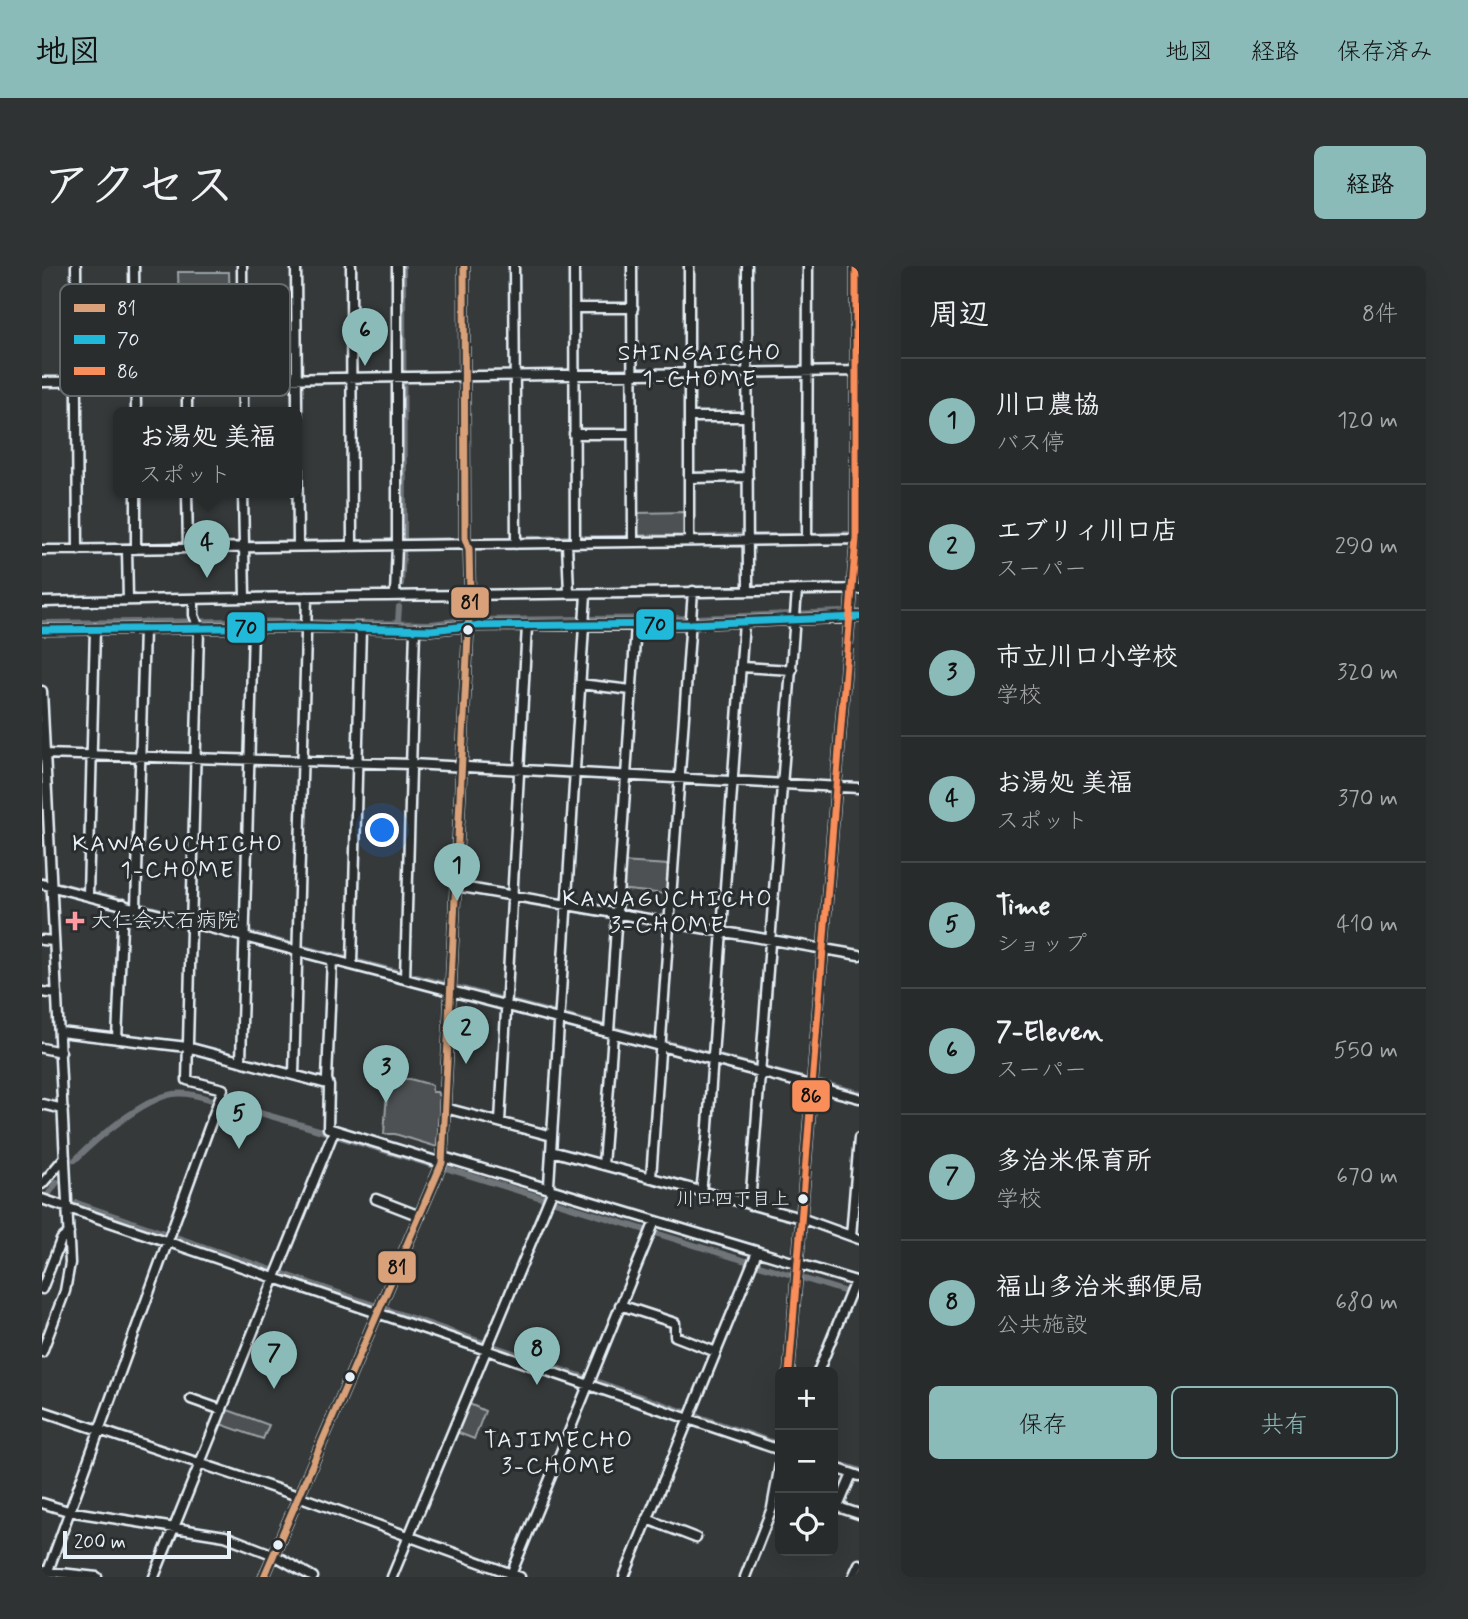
<!DOCTYPE html>
<html lang="ja">
<meta charset="utf-8">
<style>
:root{--surface:#282b2c;--page:#303334;--text:#f1f3f6;--muted:#a5a7a9;--line:#444748;--accent:#8bbbb9}
body{margin:0;font-family:Mynerve,"Klee One",sans-serif;background:var(--page);color:var(--text)}
.controls{position:absolute;right:21px;bottom:21px;display:grid;overflow:hidden;border-radius:10px;box-shadow:0 7px 28px #0002}
.controls button{width:63px;height:63px;display:grid;place-items:center;padding:0;border:0;border-bottom:2px solid var(--line);background:var(--surface);color:var(--text);font:35px sans-serif}
.scale{position:absolute;left:21px;bottom:18px;width:168px;box-sizing:border-box;padding-left:7px;border:4px solid #e8f1f8;border-top:0;font-size:19px;line-height:24px;white-space:nowrap;color:#e8f1f8;-webkit-text-stroke:5px #2a2d2e;paint-order:stroke}
.you{position:absolute;left:341px;top:565px;width:24px;height:24px;margin:-18px;border:5px solid #fff;border-radius:50%;background:#1a73e8;box-shadow:0 0 0 10px #1a73e833}
.badge{display:grid;place-items:center;width:46px;height:46px;border-radius:50%;background:var(--accent);color:#111;font-size:23px;font-weight:700}
.pin{position:absolute;translate:-50% -58px;filter:drop-shadow(0 2px 4px #0008)}
.pin::after{content:'';position:absolute;top:37px;width:24px;height:21px;background:inherit;clip-path:polygon(0 0,100% 0,50% 100%)}
.popup{position:absolute;left:71px;top:141px;width:189px;height:91px;box-sizing:border-box;display:grid;place-content:center;border-radius:10px;background:var(--surface);filter:drop-shadow(0 2px 5px #0005);font-size:23px;white-space:nowrap;color:var(--muted)}
.popup b{font-size:26px;color:var(--text)}
.popup::after{content:'';position:absolute;left:50%;top:100%;margin-left:-14px;border:14px solid transparent;border-top-color:var(--surface)}
.list{margin:0;padding:0;list-style:none}
h2{display:flex;justify-content:space-between;align-items:center;height:91px;margin:0;padding:0 28px;font-size:30px}
h2 small{font-size:23px;font-weight:400;color:var(--muted)}
.list li{display:grid;grid-template-columns:46px 1fr auto;gap:21px;align-items:center;box-sizing:border-box;height:126px;padding:0 28px;border-top:2px solid var(--line)}
.list b{display:block;font-size:26px;white-space:nowrap}
.list p{margin:0;font-size:23px;white-space:nowrap;color:var(--muted)}
.list em{font-size:23px;font-style:normal;color:var(--muted)}
.actions{display:flex;gap:14px;padding:21px 28px}
.actions a{flex:1;padding:16px 0;border:2px solid var(--accent);border-radius:10px;text-align:center;font-size:24px;color:var(--accent)}
.actions .main{background:var(--accent);color:#111}
.icon{flex:none;width:38px;height:38px;fill:none;stroke:currentColor;stroke-width:2;stroke-linecap:round;stroke-linejoin:round}
.map{position:relative;flex:none;width:817px;height:1311px;overflow:hidden;border-radius:10px}
header{display:flex;align-items:center;gap:42px;box-sizing:border-box;height:98px;padding:0 35px;background:var(--accent);color:#111}
header strong{font-size:33px}
nav{display:flex;gap:38px;margin-inline-start:auto;font-size:24px}
.intro{display:flex;align-items:center;justify-content:space-between;box-sizing:border-box;height:168px;padding:0 42px}
h1{margin:0;font-size:49px}
.button{padding:18px 32px;border-radius:10px;background:var(--accent);color:#111;font-size:24px;font-weight:700}
main{display:flex;gap:42px;padding:0 42px}
aside{flex:1;background:var(--surface);border-radius:10px;box-shadow:0 7px 28px #0002}
.map>svg:first-child{display:block}
.green{fill:#4d5152;stroke:#9aa1a5;stroke-width:2}
.lines{fill:none;stroke-linecap:round;stroke-linejoin:round}
.canal{stroke:#707579;stroke-width:6}
.minor-casing{stroke:#e8f1f8;stroke-width:13}
.minor{stroke:#2a2d2e;stroke-width:8}
.bus-1-casing{stroke:#2a2d2e;stroke-width:12}
.bus-2-casing{stroke:#2a2d2e;stroke-width:12}
.bus-3-casing{stroke:#2a2d2e;stroke-width:12}
.bus-1{stroke:#d9a179;stroke-width:7}
.bus-2{stroke:#20b9da;stroke-width:7}
.bus-3{stroke:#fa8e5a;stroke-width:7}
.bus-dot{fill:#e8f1f8;stroke:#2a2d2e;stroke-width:2.5}
.poi-dot{fill:#ff9aa2;stroke:#2a2d2e;stroke-width:2.5}
.labels{text-anchor:middle;dominant-baseline:central;stroke-width:6;stroke-linejoin:round;paint-order:stroke}
.bus-label{font-size:19px;fill:#e8f1f8;stroke:#2a2d2e;text-anchor:end}
.poi-label{font-size:21px;fill:#e8f1f8;stroke:#2a2d2e;text-anchor:start}
.neighbourhood-label{font-size:23px;letter-spacing:2px;fill:#e8f1f8;stroke:#2a2d2e}
.key{fill:#2a2d2e;stroke:#63686b;stroke-width:2}
.key-label{font-size:19px;fill:#e8f1f8}
.line-badge{stroke:#2a2d2e;stroke-width:2.5}
.pale-badge-label{font-size:19px;text-anchor:middle;font-weight:bold;fill:#111}
</style>
<header>
<strong>地図</strong>
<nav><a>地図</a><a>経路</a><a>保存済み</a></nav>
</header>
<div class="intro"><h1>アクセス</h1><a class="button">経路</a></div>
<main>
<div class="map">
<svg width="817" height="1311" viewBox="0 0 817 1311">
<rect width="100%" height="100%" fill="#35393a"/>
<filter id="ink" filterUnits="userSpaceOnUse"><feTurbulence type="fractalNoise" baseFrequency=".0143" numOctaves="2"/><feDisplacementMap in="SourceGraphic" scale="14" xChannelSelector="R" yChannelSelector="G"/><feConvolveMatrix kernelMatrix="1 2 1 2 8 2 1 2 1" color-interpolation-filters="sRGB"/></filter>
<g filter="url(#ink)">
<path class="green" d="M 136,6 L 187,6 L 189,71 L 142,72 L 138,67 Z
M 644,246 L 644,270 L 595,270 L 594,247 Z
M 578,596 L 627,599 L 624,628 L 576,623 Z
M 346,813 L 368,813 L 390,819 L 390,826 L 395,826 L 398,834 L 395,881 L 353,868 L 342,868 Z
M 421,1135 L 443,1145 L 432,1173 L 409,1164 Z
M 183,1143 L 227,1159 L 221,1173 L 178,1158 Z"/>
<g class="lines">
<path class="canal" d="M 709,270 L 762,270
M 768,270 L 805,268
M 595,271 L 643,271
M 651,271 L 701,270
M 536,272 L 586,272
M 478,273 L 528,272
M 427,274 L 469,274
M 360,275 L 418,274
M 291,276 L 308,276
M 313,276 L 351,275
M 146,278 L 286,276
M 359,318 L 362,275 L 361,0
M 816,346 L 817,346
M 356,356 L 357,341
M 0,357 L 192,355 L 389,358 L 422,354 L 655,352 L 799,346
M 0,614 L 402,718
M 417,722 L 761,813
M 779,817 L 817,827
M 180,836 L 287,867
M 294,870 L 393,900
M 33,894 C 54,873 101,833 131,828 C 146,826 160,831 174,835
M 403,902 L 746,1008
M 1,936 L 15,916
M 35,937 L 730,1176
M 763,1013 L 817,1030
M 791,1196 L 817,1204"/>
<defs>
<path id="minor" d="M 34,0 L 36,284
M 92,0 L 94,146
M 200,0 L 201,146
M 254,0 L 256,280
M 309,0 L 310,280
M 472,0 L 474,278
M 532,0 L 533,277
M 590,0 L 591,275
M 647,0 L 647,275
M 705,0 L 706,325
M 34,32 L 93,34
M 532,42 L 591,42
M 145,114 L 145,146
M 0,116 L 814,105
M 647,151 L 706,151
M 532,168 L 590,168
M 648,212 L 706,211
M 94,226 L 94,283
M 145,226 L 146,282
M 201,226 L 203,332
M 765,274 L 766,0
M 525,277 L 527,327
M 85,283 L 86,334
M 0,284 L 817,273
M 353,328 L 355,279 L 355,0
M 0,336 C 272,329 545,329 817,323
M 0,364 L 265,361 L 389,364 L 426,360 L 649,358 L 817,351
M 699,401 L 750,404
M 538,418 L 589,424
M 0,425 L 28,997 L 23,1025 L 0,1086
M 0,488 L 369,498 L 817,522
M 0,618 L 817,832
M 414,620 L 817,689
M 46,629 L 53,363
M 94,642 L 102,363
M 0,674 L 12,675
M 290,693 L 285,813 L 287,820 L 286,862 L 400,897
M 310,698 L 319,362
M 363,713 L 373,363
M 0,726 L 15,728
M 18,766 L 145,781 L 285,818
M 567,766 L 594,359
M 75,773 L 81,638
M 0,782 L 19,786
M 199,795 L 211,363
M 252,809 L 265,331
M 0,838 L 21,843
M 403,842 L 510,870
M 458,856 L 485,360
M 509,885 L 759,952 L 817,973
M 401,891 L 817,1016
M 561,899 L 571,768
M 609,912 L 651,325
M 0,918 L 23,891
M 659,926 L 665,874 L 702,356
M 0,933 L 738,1184
M 334,933 L 378,950
M 708,939 L 755,324
M 809,970 L 817,872
M 0,1023 L 19,974 L 27,967
M 578,1039 L 633,1057 L 633,1070 L 674,1086
M 747,1106 L 814,273 L 814,0
M 776,1106 L 813,1015
M 149,1133 L 180,1144
M 0,1145 L 256,1230 L 478,1311
M 791,1201 L 817,1210
M 810,1208 L 796,1241 L 817,1248
M 0,1237 L 26,1245 L 183,1270 L 232,1289 L 271,1311
M 605,1253 L 654,1272
M 0,1305 L 55,1311
M 6,1305 L 181,823 L 145,814 L 157,363 L 152,349 L 152,333
M 112,1311 L 292,865
M 222,1311 L 400,897 L 428,329 L 427,283 L 423,272 L 422,0
M 350,1311 L 510,926 L 507,919 L 510,870 L 544,328
M 468,1311 L 613,955
M 582,1311 L 715,986
M 703,1311 L 730,1242 L 738,1198
M 811,1311 L 817,1298"/>
</defs>
<use href="#minor" class="minor-casing"/>
<use href="#minor" class="minor"/>
<defs>
<path id="bus-1" d="M 222,1311 L 400,897 L 428,329 L 427,283 L 423,272 L 422,0"/>
<path id="bus-2" d="M 0,364 L 265,361 L 389,364 L 426,360 L 649,358 L 817,351"/>
<path id="bus-3" d="M 747,1106 L 814,273 L 814,0"/>
</defs>
<use href="#bus-1" class="bus-1-casing"/>
<use href="#bus-2" class="bus-2-casing"/>
<use href="#bus-3" class="bus-3-casing"/>
<use href="#bus-1" class="bus-1"/>
<use href="#bus-2" class="bus-2"/>
<use href="#bus-3" class="bus-3"/>
</g>
</g>
<g class="bus-dot">
<circle cx="426" cy="364" r="6"/>
<circle cx="761" cy="933" r="6"/>
<circle cx="308" cy="1111" r="6"/>
<circle cx="236" cy="1279" r="6"/>
</g>
<path class="poi-dot" d="M29.5 644.5h7v7h7v7h-7v7h-7v-7h-7v-7h7z"/>
<g class="labels">
<g class="bus-label">
<text x="748" y="933">川口四丁目上</text>
</g>
<g class="poi-label">
<text x="49" y="655">大仁会大石病院</text>
</g>
<g class="neighbourhood-label">
<text x="658" y="88">SHINGAICHO<tspan x="658" dy="26">1-CHOME</tspan></text>
<text x="136" y="579">KAWAGUCHICHO<tspan x="136" dy="26">1-CHOME</tspan></text>
<text x="626" y="634">KAWAGUCHICHO<tspan x="626" dy="26">3-CHOME</tspan></text>
<text x="517" y="1175">TAJIMECHO<tspan x="517" dy="26">3-CHOME</tspan></text>
</g>
</g>
<rect x="18" y="18" width="230" height="112" rx="10" class="key"/>
<rect x="32" y="38" width="31" height="8" fill="#d9a179"/>
<rect x="32" y="69" width="31" height="9" fill="#20b9da"/>
<rect x="32" y="101" width="31" height="8" fill="#fa8e5a"/>
<g class="key-label">
<text x="75" y="49">81</text>
<text x="75" y="80">70</text>
<text x="75" y="112">86</text>
</g>
<g class="line-badge">
<rect x="408" y="320" width="40" height="33" rx="7" fill="#d9a179"/>
<rect x="593" y="342" width="40" height="33" rx="7" fill="#20b9da"/>
<rect x="184" y="345" width="40" height="33" rx="7" fill="#20b9da"/>
<rect x="749" y="813" width="40" height="34" rx="7" fill="#fa8e5a"/>
<rect x="335" y="984" width="40" height="34" rx="7" fill="#d9a179"/>
</g>
<g class="pale-badge-label">
<text x="428" y="343">81</text>
<text x="613" y="365">70</text>
<text x="204" y="368">70</text>
<text x="769" y="836">86</text>
<text x="355" y="1008">81</text>
</g>
</svg>
<div class="controls">
<button>+</button>
<button>−</button>
<button><svg class="icon" aria-label="locate" viewBox="0 0 24 24"><circle cx="12" cy="12" r="6"/><path d="M12 2v4M12 18v4M2 12h4M18 12h4"/></svg></button>
</div>
<div class="scale">200 m</div>
<div class="you"></div>
<div class="pin badge" style="left:415px;top:635px">1</div>
<div class="pin badge" style="left:424px;top:798px">2</div>
<div class="pin badge" style="left:344px;top:837px">3</div>
<div class="pin badge" style="left:165px;top:312px">4</div>
<div class="popup"><b>お湯処 美福</b>スポット</div>
<div class="pin badge" style="left:197px;top:883px">5</div>
<div class="pin badge" style="left:323px;top:100px">6</div>
<div class="pin badge" style="left:232px;top:1123px">7</div>
<div class="pin badge" style="left:495px;top:1119px">8</div>
</div>
<aside>
<h2>周辺<small>8件</small></h2>
<ul class="list">
<li><span class="badge">1</span><div><b>川口農協</b><p>バス停</p></div><em>120 m</em></li>
<li><span class="badge">2</span><div><b>エブリィ川口店</b><p>スーパー</p></div><em>290 m</em></li>
<li><span class="badge">3</span><div><b>市立川口小学校</b><p>学校</p></div><em>320 m</em></li>
<li><span class="badge">4</span><div><b>お湯処 美福</b><p>スポット</p></div><em>370 m</em></li>
<li><span class="badge">5</span><div><b>Time</b><p>ショップ</p></div><em>410 m</em></li>
<li><span class="badge">6</span><div><b>7-Eleven</b><p>スーパー</p></div><em>550 m</em></li>
<li><span class="badge">7</span><div><b>多治米保育所</b><p>学校</p></div><em>670 m</em></li>
<li><span class="badge">8</span><div><b>福山多治米郵便局</b><p>公共施設</p></div><em>680 m</em></li>
</ul>
<div class="actions"><a class="main">保存</a><a>共有</a></div>
</aside>
</main>
